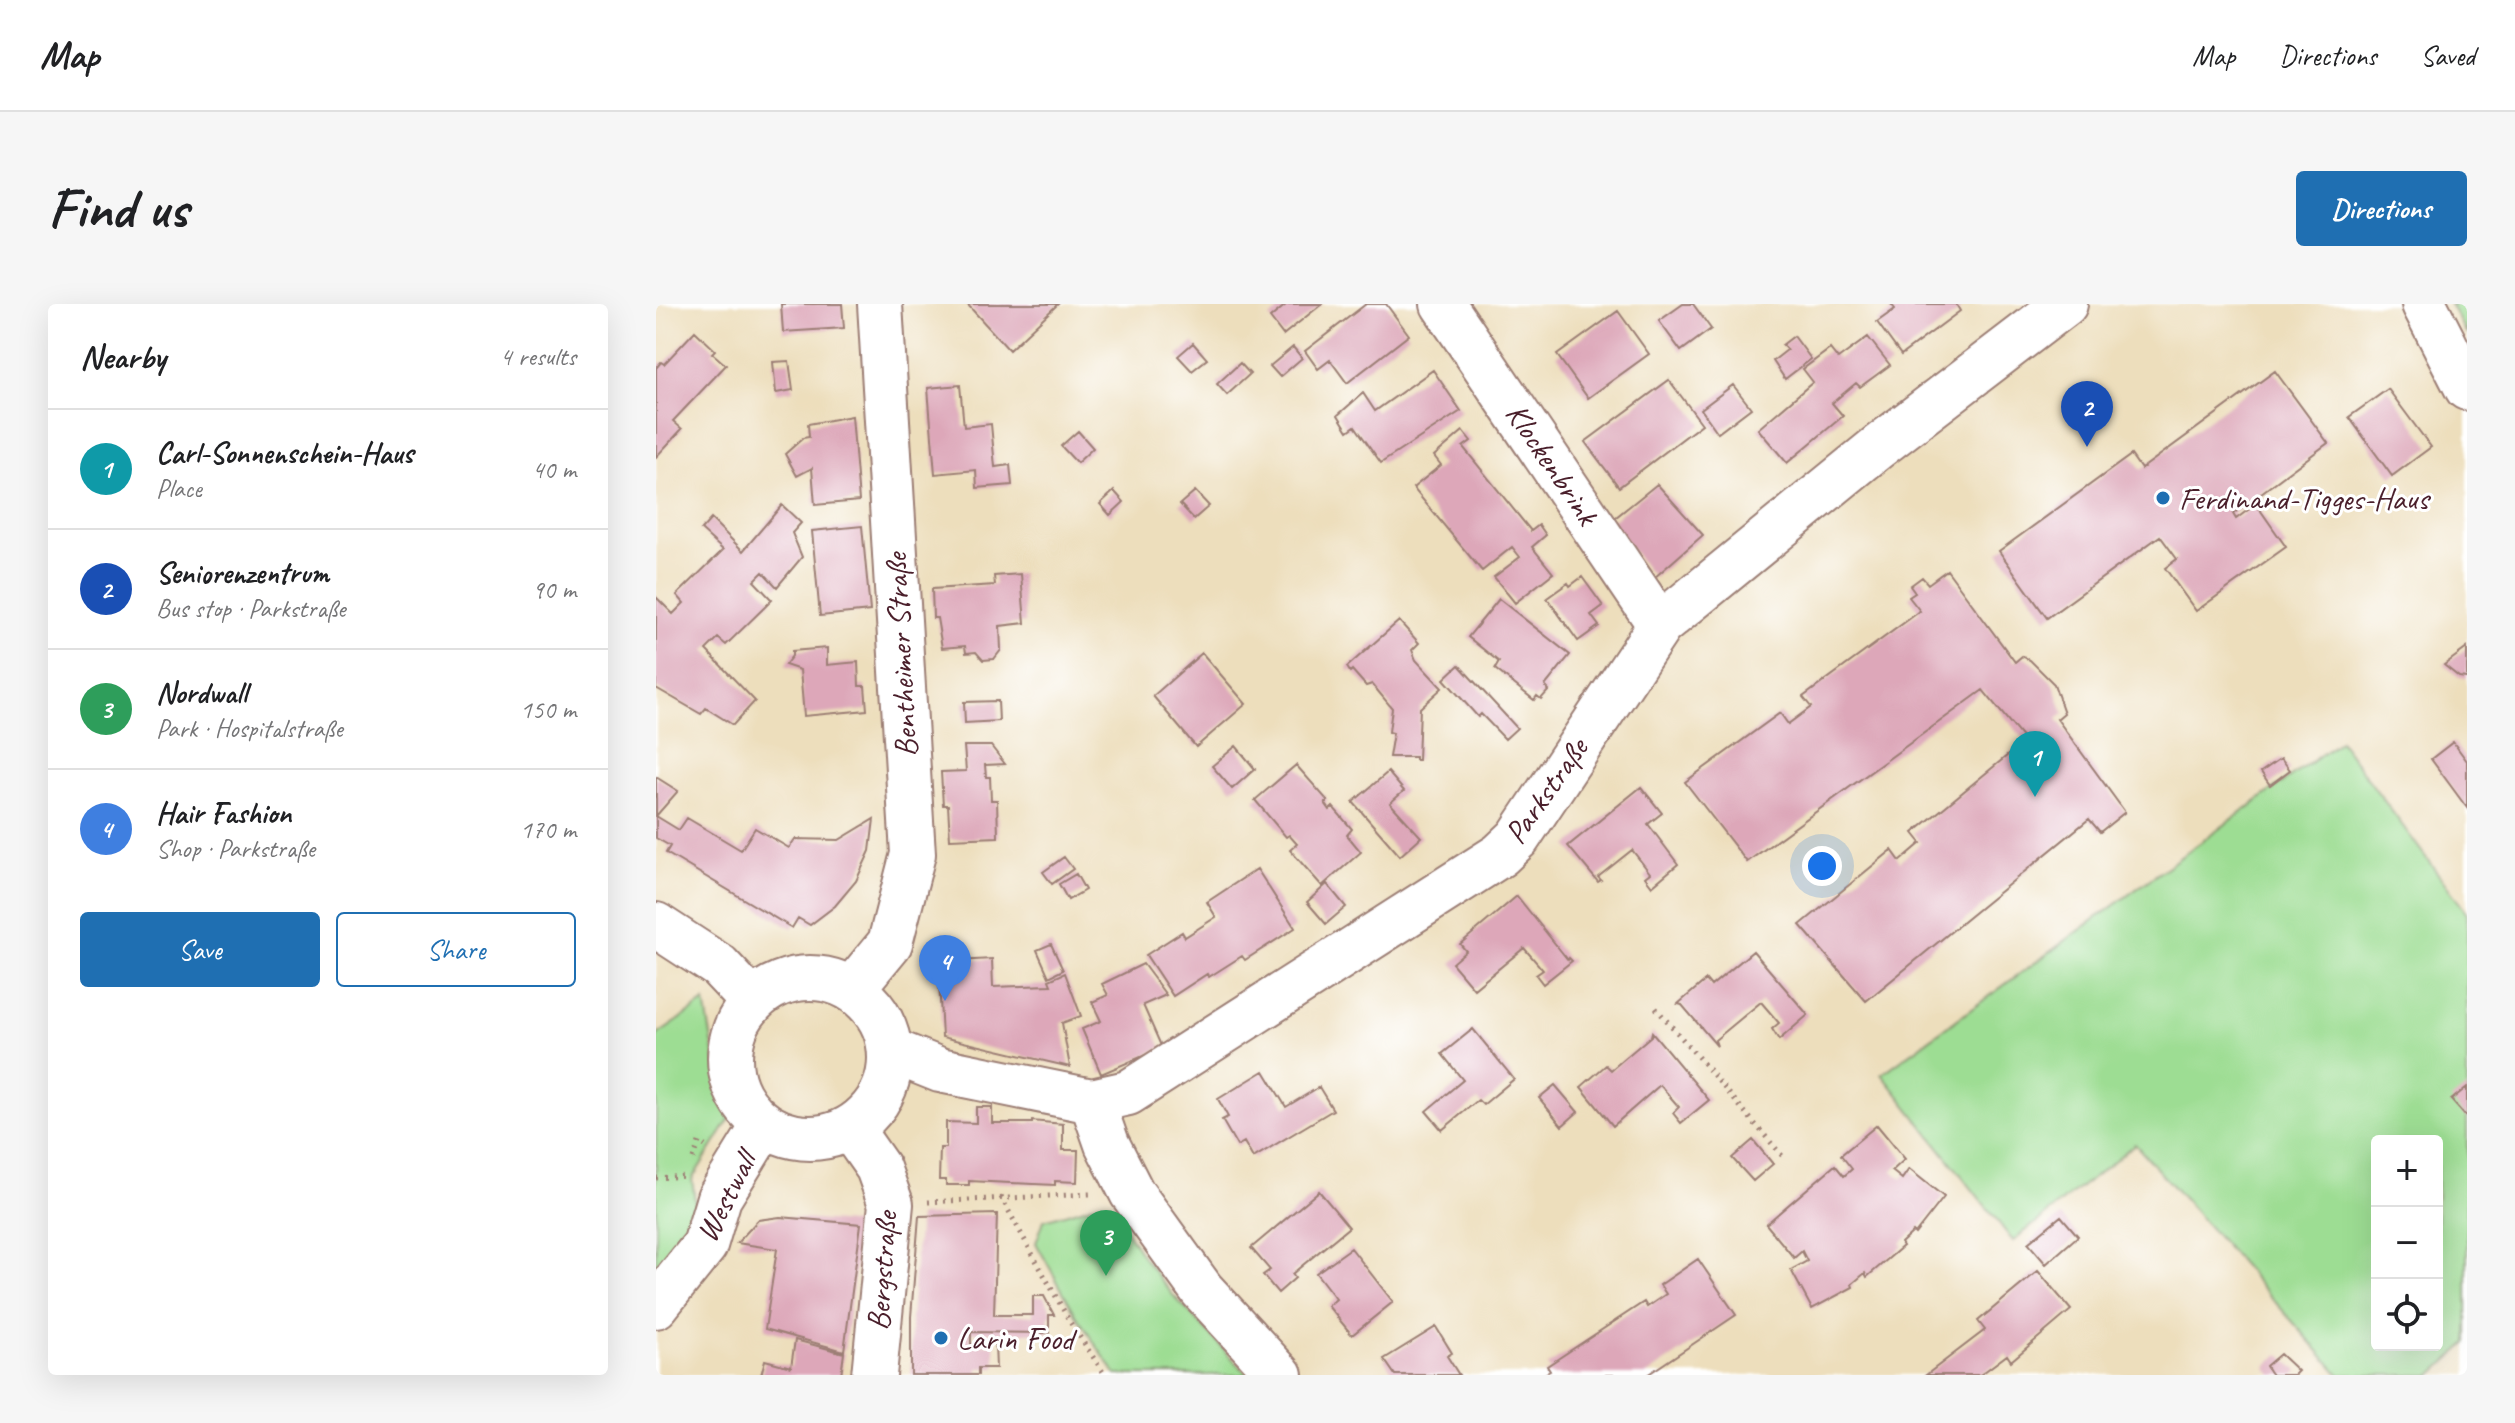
<!DOCTYPE html>
<meta charset="utf-8">
<style>
:root{--surface:#fff;--page:#f6f6f6;--text:#202124;--muted:#757577;--line:#e0e0e0;--accent:#1f6fb2}
body{margin:0;font-family:Caveat,sans-serif;background:var(--page);color:var(--text)}
.controls{position:absolute;right:24px;bottom:24px;display:grid;overflow:hidden;border-radius:8px;box-shadow:0 8px 32px #0002}
.controls button{width:72px;height:72px;display:grid;place-items:center;padding:0;border:0;border-bottom:2px solid var(--line);background:var(--surface);color:var(--text);font:40px sans-serif}
.you{position:absolute;left:1166px;top:562px;width:28px;height:28px;margin:-20px;border:6px solid #fff;border-radius:50%;background:#1a73e8;box-shadow:0 0 0 12px #1a73e833}
.badge{display:grid;place-items:center;width:52px;height:52px;border-radius:50%;background:var(--accent);color:#fff;font-size:26px;font-weight:700}
.pin{position:absolute;translate:-50% -66px;filter:drop-shadow(0 2px 4px #0008)}
.pin::after{content:'';position:absolute;top:42px;width:28px;height:24px;background:inherit;clip-path:polygon(0 0,100% 0,50% 100%)}
.list{margin:0;padding:0;list-style:none}
h2{display:flex;justify-content:space-between;align-items:center;height:104px;margin:0;padding:0 32px;font-size:34px}
h2 small{font-size:26px;font-weight:400;color:var(--muted)}
.list li{display:grid;grid-template-columns:52px 1fr auto;gap:24px;align-items:center;box-sizing:border-box;height:120px;padding:0 32px;border-top:2px solid var(--line)}
.list b{display:block;font-size:30px;white-space:nowrap}
.list p{margin:0;font-size:26px;white-space:nowrap;color:var(--muted)}
.list em{font-size:26px;font-style:normal;color:var(--muted)}
.actions{display:flex;gap:16px;padding:24px 32px}
.actions a{flex:1;padding:18px 0;border:2px solid var(--accent);border-radius:8px;text-align:center;font-size:28px;color:var(--accent)}
.actions .main{background:var(--accent);color:#fff}
.icon{flex:none;width:44px;height:44px;fill:none;stroke:currentColor;stroke-width:2;stroke-linecap:round;stroke-linejoin:round}
.map{position:relative;flex:none;width:1811px;height:1071px;overflow:hidden;border-radius:8px}
header{display:flex;align-items:center;gap:48px;box-sizing:border-box;height:112px;padding:0 40px;background:var(--surface);border-bottom:2px solid var(--line)}
header strong{font-size:38px}
nav{display:flex;gap:44px;margin-inline-start:auto;font-size:28px}
.intro{display:flex;align-items:center;justify-content:space-between;box-sizing:border-box;height:192px;padding:0 48px}
h1{margin:0;font-size:56px}
.button{padding:20px 36px;border-radius:8px;background:var(--accent);color:#fff;font-size:28px;font-weight:700}
main{display:flex;gap:48px;padding:0 48px}
aside{flex:1;background:var(--surface);border-radius:8px;box-shadow:0 8px 32px #0002}
.map>svg:first-child{display:block}
.green{fill:#9ddd93;stroke:#747e5f;stroke-width:2;fill-rule:evenodd}
.building{fill:#dda7b9}
.lines{fill:none;stroke-linecap:round;stroke-linejoin:round}
.minor-casing{stroke:#9c7e74;stroke-width:48}
.major-casing{stroke:#9c7e74;stroke-width:48}
.path{stroke:#9c7e74;stroke-width:5;stroke-dasharray:2 6;stroke-linecap:butt}
.minor{stroke:#fff;stroke-width:44}
.major{stroke:#fff;stroke-width:44}
.poi-dot{fill:#1f6fb2;stroke:#fff;stroke-width:3}
.labels{text-anchor:middle;dominant-baseline:central;stroke-width:6;stroke-linejoin:round;paint-order:stroke}
.street-label{font-size:32px;fill:#4a1f2b;stroke:#fff}
.poi-label{font-size:32px;fill:#4a1f2b;stroke:#fff;text-anchor:start}
</style>
<header>
<strong>Map</strong>
<nav><a>Map</a><a>Directions</a><a>Saved</a></nav>
</header>
<div class="intro"><h1>Find us</h1><a class="button">Directions</a></div>
<main>
<aside>
<h2>Nearby<small>4 results</small></h2>
<ul class="list">
<li><span class="badge" style="background:#0f9aa8">1</span><div><b>Carl-Sonnenschein-Haus</b><p>Place</p></div><em>40 m</em></li>
<li><span class="badge" style="background:#1a4fb4">2</span><div><b>Seniorenzentrum</b><p>Bus stop · Parkstraße</p></div><em>90 m</em></li>
<li><span class="badge" style="background:#2e9e5b">3</span><div><b>Nordwall</b><p>Park · Hospitalstraße</p></div><em>150 m</em></li>
<li><span class="badge" style="background:#3f7fe0">4</span><div><b>Hair Fashion</b><p>Shop · Parkstraße</p></div><em>170 m</em></li>
</ul>
<div class="actions"><a class="main">Save</a><a>Share</a></div>
</aside>
<div class="map">
<svg width="1811" height="1071" viewBox="0 0 1811 1071">
<rect width="100%" height="100%" fill="#fff"/>
<filter id="ink" filterUnits="userSpaceOnUse"><feTurbulence type="fractalNoise" baseFrequency=".0125" numOctaves="2"/><feDisplacementMap in="SourceGraphic" scale="16" xChannelSelector="R" yChannelSelector="G"/><feConvolveMatrix kernelMatrix="1 2 1 2 8 2 1 2 1" color-interpolation-filters="sRGB"/></filter>
<filter id="wash" filterUnits="userSpaceOnUse"><feTurbulence type="fractalNoise" baseFrequency=".006" numOctaves="4" result="noise"/><feDisplacementMap in="SourceGraphic" scale="32" xChannelSelector="R" yChannelSelector="G"/><feGaussianBlur stdDeviation="1.8" result="paint"/><feColorMatrix in="noise" values="0 0 0 0 0 0 0 0 0 0 0 0 0 0 0 0 0 1.4 0 .05"/><feComposite in="paint" operator="in"/></filter>
<g filter="url(#wash)">
<rect width="100%" height="100%" fill="#eddebc"/>
<path class="green" d="M 1794,0 L 1811,0 L 1811,31 Z
M 1684,437 L 1811,609 L 1811,1039 L 1776,1071 L 1684,1071 L 1479,840 L 1357,937 L 1226,770 ZM 1721,837 L 1781,837 L 1781,1041 L 1721,1041 Z
M 49,698 L 61,766 L 77,810 L 36,875 L 44,934 L 0,999 L 0,732 Z
M 445,899 L 454,901 L 487,953 L 517,991 L 592,1071 L 460,1071 L 420,1011 L 380,939 L 388,916 Z"/>
<g id="blocks">
<path class="building" d="M 125,0 L 186,0 L 188,24 L 127,28 Z
M 311,0 L 402,0 L 353,46 Z
M 631,0 L 666,0 L 627,31 L 614,14 Z
M 710,0 L 730,0 L 753,31 L 691,79 L 674,56 L 662,65 L 649,47 Z
M 1027,0 L 1037,0 L 1055,25 L 1025,47 L 1003,17 Z
M 1235,0 L 1300,0 L 1304,7 L 1245,51 L 1221,18 L 1239,5 Z
M 962,7 L 993,50 L 932,94 L 901,51 Z
M 39,27 L 59,46 L 56,49 L 70,61 L 17,117 L 26,125 L 0,153 L 0,64 L 5,58 L 8,60 Z
M 1138,32 L 1155,55 L 1129,75 L 1117,57 L 1131,46 L 1126,41 Z
M 1212,33 L 1234,61 L 1204,83 L 1200,79 L 1176,99 L 1187,112 L 1131,159 L 1102,125 L 1157,78 L 1147,65 L 1174,45 L 1182,55 Z
M 537,39 L 551,55 L 536,67 L 522,52 Z
M 637,43 L 646,54 L 624,73 L 614,62 Z
M 133,57 L 137,86 L 120,89 L 117,58 Z
M 584,59 L 594,70 L 571,91 L 561,80 Z
M 777,66 L 805,107 L 725,159 L 699,122 L 692,127 L 682,111 L 707,89 L 719,107 Z
M 1619,67 L 1672,139 L 1577,210 L 1580,215 L 1600,200 L 1630,243 L 1540,307 L 1509,264 L 1521,255 L 1504,232 L 1391,314 L 1343,247 L 1475,151 L 1485,165 Z
M 1013,76 L 1046,120 L 963,183 L 929,138 Z
M 304,81 L 308,123 L 335,120 L 339,163 L 354,161 L 356,181 L 321,184 L 320,166 L 279,170 L 272,84 Z
M 1077,81 L 1095,104 L 1062,129 L 1045,105 Z
M 1732,85 L 1775,143 L 1736,172 L 1693,113 Z
M 196,112 L 203,197 L 159,201 L 156,164 L 141,172 L 129,150 L 147,134 L 153,133 L 152,120 Z
M 422,127 L 437,144 L 421,159 L 405,142 Z
M 807,127 L 815,137 L 807,143 L 875,227 L 883,221 L 890,231 L 876,243 L 897,269 L 859,299 L 838,273 L 864,253 L 856,243 L 826,267 L 757,184 L 785,161 L 778,152 Z
M 1001,180 L 1047,231 L 998,274 L 954,218 Z
M 458,187 L 468,198 L 454,211 L 444,200 Z
M 539,187 L 553,202 L 538,215 L 524,200 Z
M 126,201 L 145,219 L 136,229 L 146,253 L 121,283 L 107,268 L 98,277 L 116,296 L 70,341 L 62,334 L 50,346 L 99,397 L 77,421 L 50,404 L 45,410 L 0,384 L 0,293 L 17,310 L 28,299 L 21,291 L 67,246 L 45,226 L 55,215 L 87,247 Z
M 206,222 L 214,307 L 164,312 L 156,227 Z
M 1291,266 L 1359,358 L 1366,352 L 1374,356 L 1398,380 L 1408,409 L 1401,415 L 1469,508 L 1444,528 L 1433,515 L 1210,697 L 1144,621 L 1236,546 L 1244,557 L 1265,539 L 1257,529 L 1369,437 L 1327,386 L 1091,558 L 1029,478 L 1124,409 L 1132,420 L 1155,403 L 1147,393 L 1264,307 L 1253,293 L 1259,289 L 1254,282 L 1266,273 L 1272,280 Z
M 365,270 L 369,319 L 344,322 L 345,346 L 338,355 L 327,356 L 320,348 L 310,349 L 309,342 L 286,344 L 281,314 L 277,314 L 276,285 L 339,281 L 338,272 Z
M 926,273 L 947,302 L 935,311 L 943,322 L 922,337 L 891,294 L 912,279 L 914,282 Z
M 843,295 L 914,351 L 889,382 L 893,386 L 885,395 L 881,392 L 878,396 L 839,365 L 843,358 L 812,333 Z
M 743,317 L 763,339 L 756,346 L 760,356 L 786,384 L 764,404 L 762,456 L 759,456 L 759,453 L 733,453 L 737,429 L 733,428 L 736,404 L 716,380 L 710,382 L 696,366 L 694,368 L 691,363 Z
M 171,344 L 171,361 L 202,358 L 203,382 L 209,382 L 211,406 L 148,412 L 144,366 L 129,361 L 136,352 L 136,347 Z
M 1811,344 L 1811,374 L 1803,373 L 1788,361 Z
M 546,349 L 590,400 L 540,443 L 497,392 Z
M 803,361 L 861,424 L 849,435 L 825,410 L 822,413 L 788,375 Z
M 342,397 L 343,417 L 309,419 L 308,398 Z
M 1797,438 L 1811,457 L 1811,504 L 1775,455 Z
M 308,442 L 335,442 L 349,460 L 329,461 L 330,473 L 334,473 L 335,496 L 341,496 L 342,533 L 294,535 L 292,501 L 287,501 L 285,468 L 310,467 Z
M 580,442 L 599,465 L 576,485 L 556,462 Z
M 1625,454 L 1634,466 L 1614,481 L 1605,468 Z
M 640,461 L 672,497 L 669,499 L 674,506 L 677,503 L 696,525 L 691,531 L 705,548 L 666,582 L 634,546 L 641,540 L 633,531 L 630,533 L 599,496 Z
M 732,468 L 748,487 L 734,499 L 765,533 L 744,552 L 697,498 Z
M 0,473 L 22,487 L 0,512 Z
M 985,483 L 1006,509 L 992,520 L 1022,560 L 996,582 L 989,573 L 994,569 L 976,546 L 942,573 L 945,576 L 942,578 L 912,542 Z
M 0,512 L 23,526 L 31,514 L 85,546 L 99,524 L 133,544 L 139,535 L 183,536 L 218,515 L 214,547 L 200,577 L 179,602 L 154,621 L 142,614 L 136,624 L 10,549 L 14,542 L 0,534 Z
M 408,553 L 417,565 L 396,580 L 387,568 Z
M 601,565 L 639,624 L 589,656 L 586,652 L 553,673 L 551,670 L 517,692 L 490,651 L 526,628 L 529,633 L 560,613 L 551,598 Z
M 420,570 L 429,586 L 412,596 L 403,580 Z
M 671,580 L 690,603 L 670,620 L 651,598 Z
M 861,592 L 912,656 L 913,654 L 916,657 L 887,680 L 880,671 L 887,666 L 868,644 L 818,685 L 796,659 L 810,647 L 804,640 Z
M 395,640 L 407,666 L 393,673 L 381,646 Z
M 1097,647 L 1152,711 L 1123,736 L 1116,725 L 1123,719 L 1105,698 L 1059,736 L 1061,742 L 1026,701 L 1022,700 L 1050,676 L 1055,682 Z
M 336,655 L 337,683 L 395,681 L 393,676 L 409,669 L 425,712 L 406,719 L 414,763 L 286,733 L 282,658 Z
M 487,660 L 510,691 L 487,701 L 506,744 L 445,770 L 426,725 L 445,717 L 436,698 L 452,691 L 446,680 Z
M 817,725 L 858,775 L 827,801 L 822,796 L 786,826 L 770,807 L 807,776 L 786,750 Z
M 996,728 L 1053,796 L 1025,819 L 1017,809 L 1023,803 L 1004,781 L 957,822 L 925,783 L 950,761 L 955,766 L 995,732 Z
M 608,767 L 630,803 L 663,783 L 677,806 L 597,854 L 588,838 L 581,842 L 566,816 L 572,813 L 562,795 Z
M 899,781 L 922,808 L 906,822 L 883,794 Z
M 1811,783 L 1811,814 L 1795,796 Z
M 320,803 L 336,803 L 336,819 L 376,819 L 376,817 L 407,820 L 407,846 L 422,846 L 421,878 L 399,877 L 399,881 L 313,877 L 313,881 L 290,881 L 290,876 L 283,876 L 284,844 L 290,844 L 290,818 L 320,819 Z
M 1221,821 L 1249,855 L 1236,867 L 1246,875 L 1253,865 L 1288,893 L 1259,930 L 1257,928 L 1245,939 L 1247,942 L 1211,973 L 1209,969 L 1196,980 L 1197,983 L 1156,1005 L 1135,966 L 1151,957 L 1146,947 L 1138,954 L 1110,920 L 1179,861 L 1188,872 L 1196,865 L 1185,851 Z
M 1097,836 L 1117,860 L 1097,877 L 1076,854 Z
M 663,887 L 693,923 L 636,970 L 639,974 L 622,989 L 607,971 L 614,966 L 595,944 Z
M 341,910 L 338,1011 L 377,1011 L 377,992 L 388,992 L 398,1011 L 393,1011 L 393,1029 L 315,1028 L 315,1040 L 339,1040 L 340,1064 L 322,1064 L 322,1071 L 255,1071 L 255,1013 L 263,912 Z
M 1405,912 L 1422,932 L 1390,960 L 1372,939 Z
M 124,913 L 205,920 L 188,1047 L 109,1025 L 121,945 L 81,939 L 102,916 Z
M 695,944 L 737,998 L 696,1031 L 672,1002 L 680,995 L 660,969 Z
M 1042,955 L 1080,1011 L 991,1071 L 887,1071 L 894,1067 L 891,1062 L 988,998 L 991,1003 L 1010,990 L 1004,981 Z
M 1382,967 L 1415,1006 L 1355,1057 L 1351,1051 L 1324,1071 L 1270,1071 L 1329,1026 L 1322,1017 Z
M 780,1023 L 796,1049 L 791,1052 L 803,1071 L 739,1071 L 728,1055 Z
M 139,1036 L 188,1049 L 185,1071 L 105,1071 L 109,1056 L 135,1063 Z
M 1624,1050 L 1642,1067 L 1638,1071 L 1616,1071 L 1613,1067 L 1610,1062 Z"/>
</g>
</g>
<g filter="url(#ink)">
<use href="#blocks" fill-opacity="0" stroke="#9c7e74" stroke-width="2"/>
<g class="lines">
<defs>
<path id="minor" d="M 787,0 L 1004,321
M 1768,0 L 1811,84
M 234,746 L 284,766 L 436,797 L 472,789 L 844,551 L 862,534 L 1004,321 L 1222,143 L 1409,0
M 436,797 L 451,840 L 476,889 L 546,986 L 624,1071
M 194,824 L 222,864 L 235,900 L 218,1071
M 0,1002 L 49,941 L 63,894 L 108,821"/>
<path id="major" d="M 0,621 L 63,662 L 96,697
M74 754a80 80 0 1 1 160 0a80 80 0 1 1-160 0Z
M 196,685 L 234,639 L 257,550 L 224,0"/>
</defs>
<use href="#minor" class="minor-casing"/>
<use href="#major" class="major-casing"/>
<path class="path" d="M 1000,704 L 1129,855
M 37,855 L 43,838 L 49,842
M 0,874 L 31,872
M 345,893 L 414,1018 L 449,1071
M 272,898 L 434,890"/>
<use href="#minor" class="minor"/>
<use href="#major" class="major"/>
</g>
</g>
<g class="poi-dot">
<circle cx="1507" cy="194" r="8"/>
<circle cx="285" cy="1034" r="8"/>
</g>
<g class="labels">
<g class="street-label">
<text transform="translate(896 160) rotate(56)">Klockenbrink</text>
<text transform="translate(245 351) rotate(-93)">Bentheimer Straße</text>
<text transform="translate(890 487) rotate(-55)">Parkstraße</text>
<text transform="translate(70 893) rotate(-63)">Westwall</text>
<text transform="translate(226 967) rotate(-86)">Bergstraße</text>
</g>
<g class="poi-label">
<text x="1523" y="194">Ferdinand-Tigges-Haus</text>
<text x="301" y="1034">Larin Food</text>
</g>
</g>
</svg>
<div class="controls">
<button>+</button>
<button>−</button>
<button><svg class="icon" aria-label="locate" viewBox="0 0 24 24"><circle cx="12" cy="12" r="6"/><path d="M12 2v4M12 18v4M2 12h4M18 12h4"/></svg></button>
</div>
<div class="you"></div>
<div class="pin badge" style="left:1379px;top:493px;background:#0f9aa8">1</div>
<div class="pin badge" style="left:1431px;top:143px;background:#1a4fb4">2</div>
<div class="pin badge" style="left:450px;top:972px;background:#2e9e5b">3</div>
<div class="pin badge" style="left:289px;top:697px;background:#3f7fe0">4</div>
</div>
</main>
